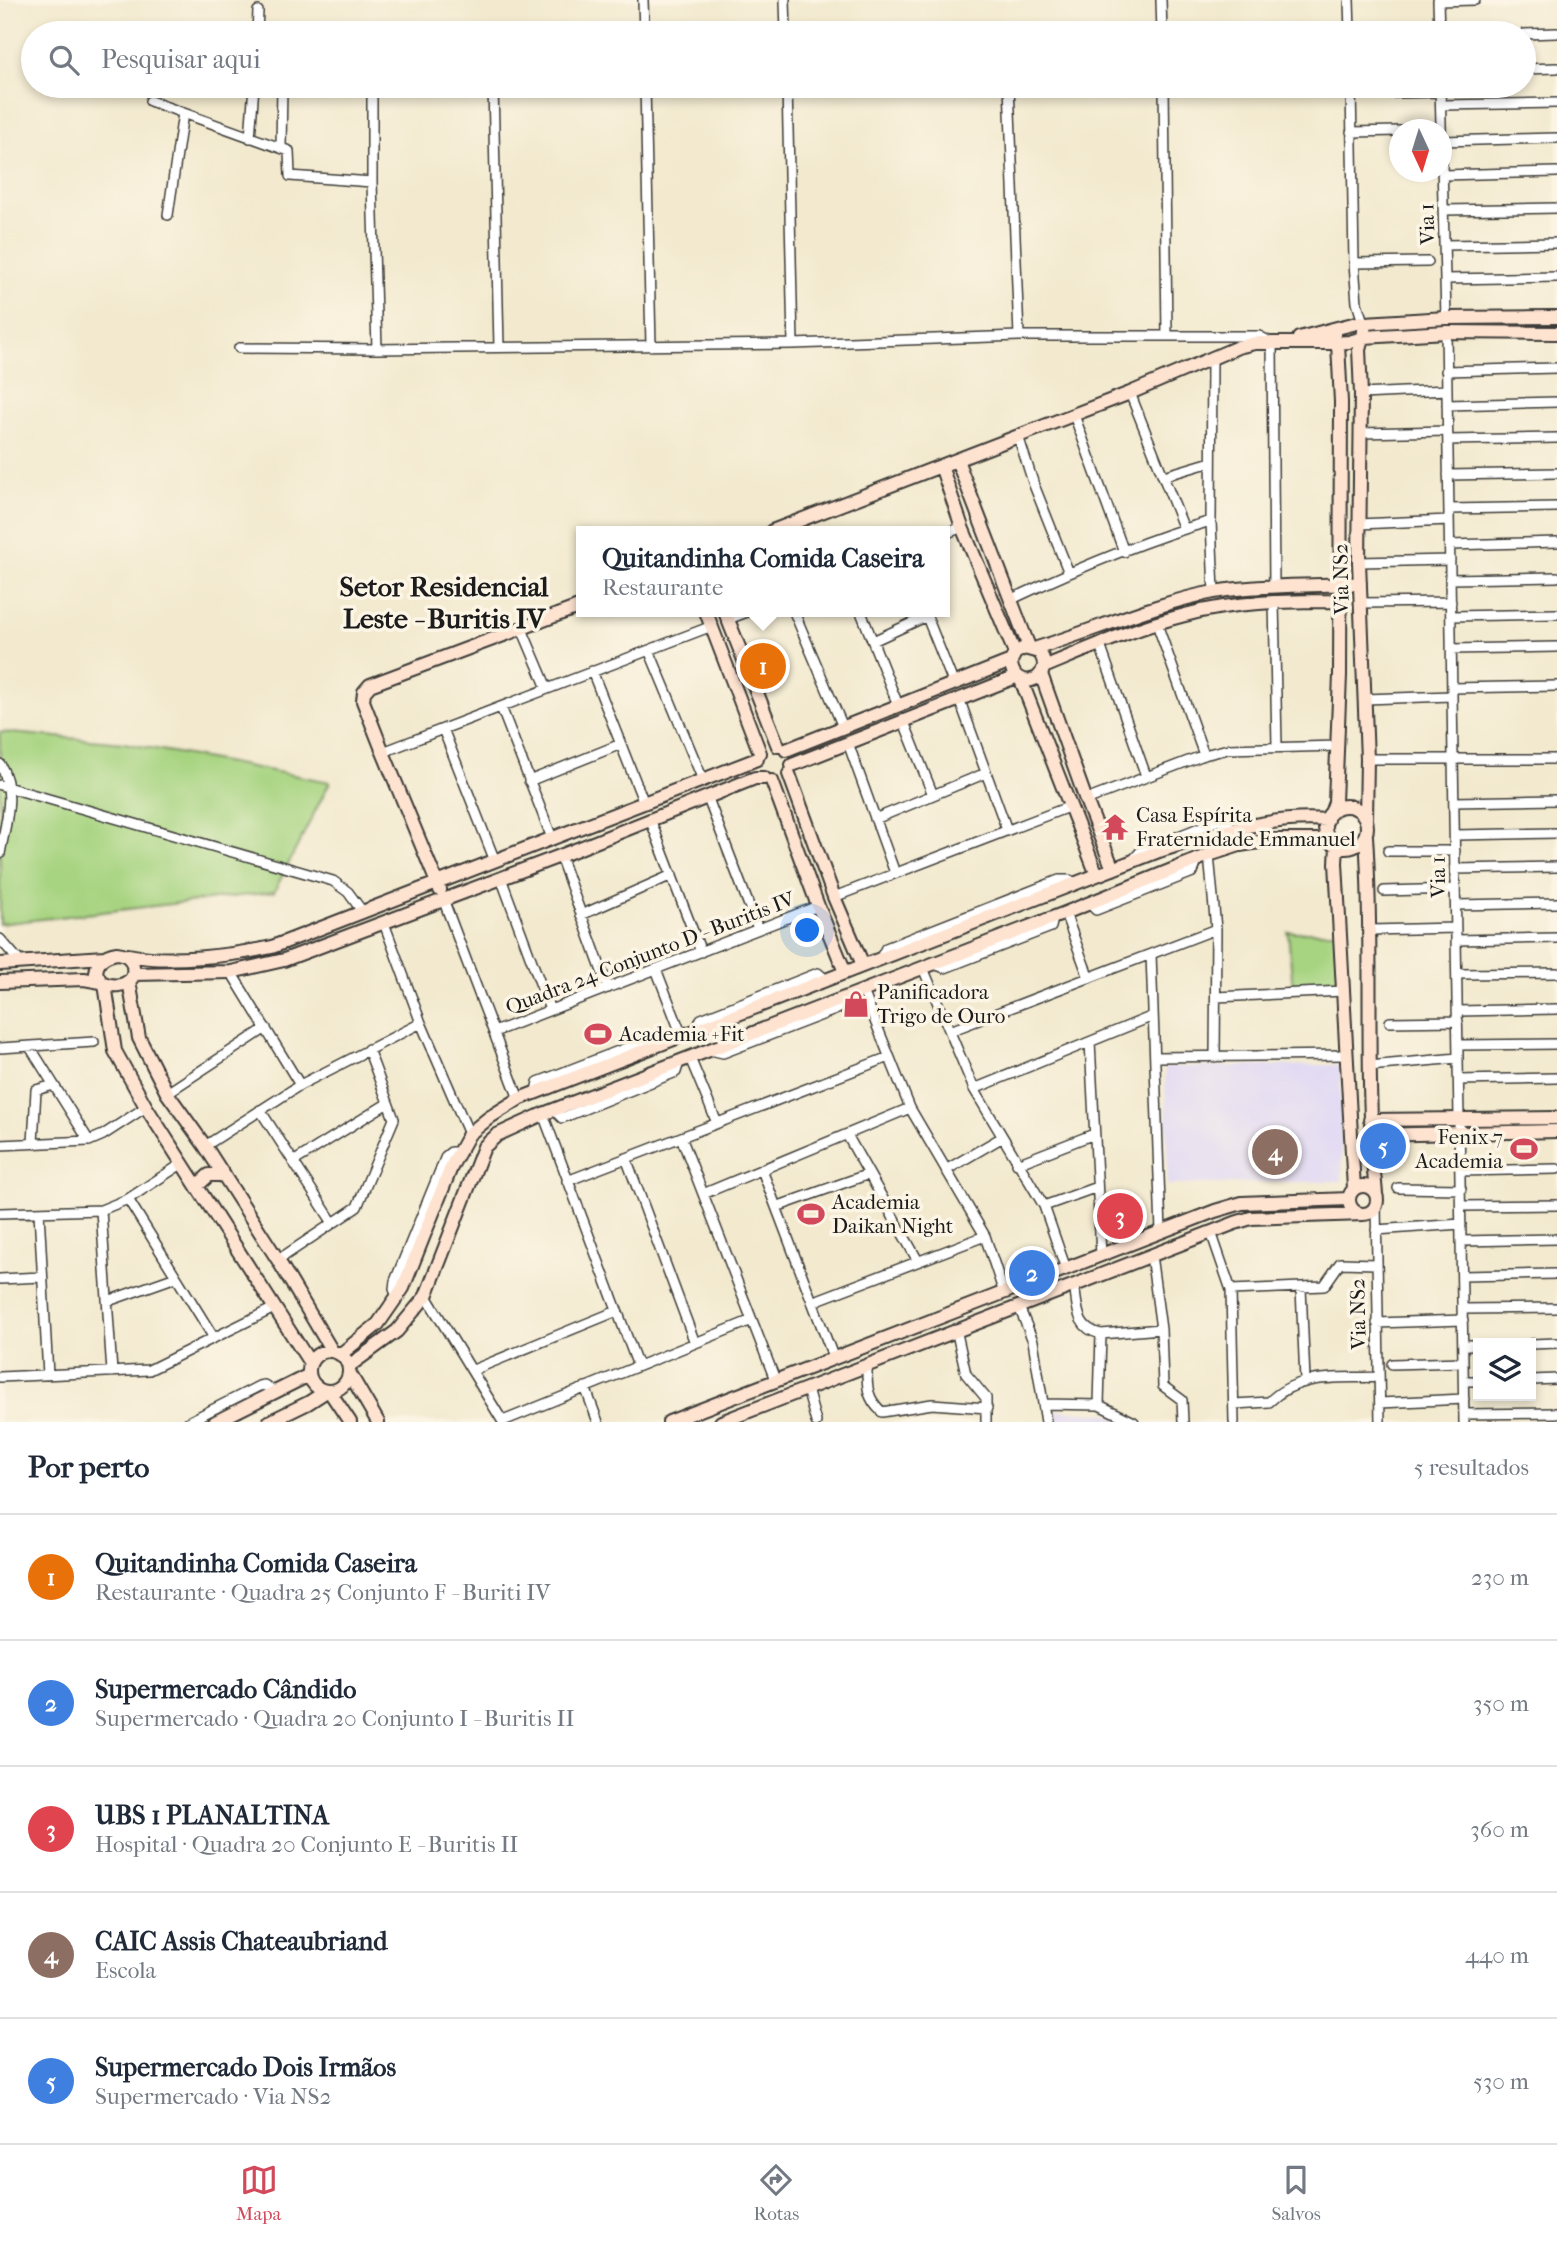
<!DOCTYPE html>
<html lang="pt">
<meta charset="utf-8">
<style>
:root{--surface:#fff;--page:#f6f6f7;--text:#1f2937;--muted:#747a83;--line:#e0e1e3;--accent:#d1495b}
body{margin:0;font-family:"IM FELL French Canon",serif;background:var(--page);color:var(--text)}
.controls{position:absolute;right:21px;bottom:21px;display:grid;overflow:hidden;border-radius:0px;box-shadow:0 4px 10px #0003}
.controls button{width:63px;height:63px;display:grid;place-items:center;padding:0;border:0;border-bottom:2px solid var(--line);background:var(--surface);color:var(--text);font:35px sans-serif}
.compass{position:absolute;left:1389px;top:119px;width:63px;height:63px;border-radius:50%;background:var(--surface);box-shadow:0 4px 10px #0003;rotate:176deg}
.you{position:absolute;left:808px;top:931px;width:24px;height:24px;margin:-18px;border:5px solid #fff;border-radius:50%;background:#1a73e8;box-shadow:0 0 0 10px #1a73e833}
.badge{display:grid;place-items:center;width:46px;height:46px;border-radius:50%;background:var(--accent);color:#fff;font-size:23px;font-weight:700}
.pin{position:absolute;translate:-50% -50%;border:4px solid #fff;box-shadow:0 2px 7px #0006}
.popup{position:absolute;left:576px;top:526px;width:374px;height:91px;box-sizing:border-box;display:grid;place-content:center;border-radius:0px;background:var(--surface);filter:drop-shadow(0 2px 5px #0005);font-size:23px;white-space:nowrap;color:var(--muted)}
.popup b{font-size:26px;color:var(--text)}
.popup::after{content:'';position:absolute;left:50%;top:100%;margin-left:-14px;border:14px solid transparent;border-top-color:var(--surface)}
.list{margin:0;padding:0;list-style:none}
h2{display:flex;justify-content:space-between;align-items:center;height:91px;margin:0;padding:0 28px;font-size:30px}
h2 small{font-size:23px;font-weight:400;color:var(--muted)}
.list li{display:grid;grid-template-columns:46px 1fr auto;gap:21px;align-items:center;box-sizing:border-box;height:126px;padding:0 28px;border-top:2px solid var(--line)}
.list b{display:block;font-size:26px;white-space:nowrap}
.list p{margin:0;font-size:23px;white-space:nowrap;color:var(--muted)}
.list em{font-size:23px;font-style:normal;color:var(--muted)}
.icon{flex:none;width:38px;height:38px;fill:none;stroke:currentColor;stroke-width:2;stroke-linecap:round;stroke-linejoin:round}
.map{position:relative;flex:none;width:1557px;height:1422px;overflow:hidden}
.search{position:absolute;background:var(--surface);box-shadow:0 4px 10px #0003;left:21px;right:21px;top:21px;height:77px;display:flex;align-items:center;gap:18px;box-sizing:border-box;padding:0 24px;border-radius:38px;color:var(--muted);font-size:26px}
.sheet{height:721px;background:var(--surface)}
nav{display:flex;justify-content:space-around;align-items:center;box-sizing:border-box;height:98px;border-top:2px solid var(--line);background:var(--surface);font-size:19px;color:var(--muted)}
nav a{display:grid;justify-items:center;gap:4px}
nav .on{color:var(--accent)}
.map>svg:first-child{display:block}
.built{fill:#ddd5f6}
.green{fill:#a7d481;stroke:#62784e;stroke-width:2}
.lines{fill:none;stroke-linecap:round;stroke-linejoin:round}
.street-casing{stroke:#3c3b37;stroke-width:12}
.secondary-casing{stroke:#3c3b37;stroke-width:16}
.street{stroke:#fff;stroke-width:9}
.secondary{stroke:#fee3d1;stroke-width:12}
.labels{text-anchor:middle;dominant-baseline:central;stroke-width:7;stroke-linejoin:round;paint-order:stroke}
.street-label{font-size:21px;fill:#1c1c1c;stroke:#fcf5e5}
.poi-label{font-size:21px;fill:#1c1c1c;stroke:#fcf5e5;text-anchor:start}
.district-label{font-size:28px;font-weight:bold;fill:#1c1c1c;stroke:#fcf5e5}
</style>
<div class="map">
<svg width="1557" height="1422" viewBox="0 0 1557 1422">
<rect width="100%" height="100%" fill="#fcf5e5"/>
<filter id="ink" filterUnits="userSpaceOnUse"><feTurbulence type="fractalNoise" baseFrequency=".0143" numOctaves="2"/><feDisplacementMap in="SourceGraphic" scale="14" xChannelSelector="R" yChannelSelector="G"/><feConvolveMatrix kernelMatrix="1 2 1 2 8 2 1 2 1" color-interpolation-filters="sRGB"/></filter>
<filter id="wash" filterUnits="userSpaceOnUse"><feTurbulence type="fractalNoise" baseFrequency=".00686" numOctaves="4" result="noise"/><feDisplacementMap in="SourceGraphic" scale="28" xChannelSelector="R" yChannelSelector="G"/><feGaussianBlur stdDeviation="1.57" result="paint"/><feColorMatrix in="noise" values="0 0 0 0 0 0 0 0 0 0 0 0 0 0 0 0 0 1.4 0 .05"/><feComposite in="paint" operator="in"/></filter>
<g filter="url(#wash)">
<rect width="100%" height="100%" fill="#f2e9ce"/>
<path class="built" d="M 1340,1065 L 1342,1181 L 1168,1185 L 1165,1067 Z
M 1056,1410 L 1108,1414 L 1123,1422 L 1057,1422 Z"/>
<path class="green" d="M 0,732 L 124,743 L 330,782 L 274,892 L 0,924 Z
M 1288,932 L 1336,932 L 1340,986 L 1293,990 Z"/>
</g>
<g filter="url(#ink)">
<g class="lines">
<defs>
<path id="street" d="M 643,0 L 644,33
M 785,0 L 786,33
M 1161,0 L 1162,33
M 1349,0 L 1350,33
M 1438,0 L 1439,33
M 1438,1 L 1475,0
M 491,30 L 491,33
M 257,33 L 258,11
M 1524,34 L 1557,33
M 1524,69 L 1557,68
M 372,86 L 372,182 L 377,349
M 493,86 L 499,347
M 645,86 L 651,346
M 787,86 L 793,344
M 1009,86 L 1019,336
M 1164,86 L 1167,336
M 1351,86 L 1354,263 L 1357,303 L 1363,322
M 1440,86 L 1446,318
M 1351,94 L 1440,92
M 150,101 L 289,151 L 290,176 L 372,182
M 1441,105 L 1557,103
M 1351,132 L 1400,131
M 250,138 L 254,86
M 1442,141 L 1557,138
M 281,148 L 282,86
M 1443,175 L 1557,172
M 1444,210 L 1557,208
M 168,215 L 183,113
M 1445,245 L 1557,243
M 1354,263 L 1428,262
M 1446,279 L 1557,277
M 1446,332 L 1464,1422
M 239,348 L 377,349 L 793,344 L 1019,336 L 1259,336 L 1272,343 L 1274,586
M 1212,357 L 1211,521 L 1214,592
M 1446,371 L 1557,368
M 1130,393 L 1184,529
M 1361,394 L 1447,390
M 1447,405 L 1557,402
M 1074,415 L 1124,552
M 1361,433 L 1447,431
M 1018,436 L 1034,485 L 1069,573
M 1448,440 L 1557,438
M 1448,475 L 1557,473
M 1164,476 L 1211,462
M 1449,509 L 1557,507
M 1359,524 L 1449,520
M 945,534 L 962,527
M 1449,545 L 1557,542
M 1359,562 L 1450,560
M 1450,579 L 1557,577
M 1012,599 C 1076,569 1143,540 1211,521
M 1274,601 L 1277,746
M 1360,603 L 1451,602
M 794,612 L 843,727
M 861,612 L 898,705
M 925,612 L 953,682
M 1451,616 L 1557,614
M 728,619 L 747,612
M 1157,624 L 1204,755
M 522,629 L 547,688
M 873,641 L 927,616
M 1100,645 L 1146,776
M 1451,649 L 1557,647
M 649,650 L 703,780
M 592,671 L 644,803
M 1452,688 L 1557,686
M 1365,699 L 1452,696
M 960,701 L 1007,830
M 501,707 L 552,838
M 904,722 L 933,795
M 443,729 L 495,861
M 848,743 L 895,873
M 383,752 L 712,626
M 1367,759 L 1557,759
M 0,764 C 17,793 5,824 0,854
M 529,781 L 621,744
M 0,785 L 333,881 L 348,892 L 362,911
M 707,796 L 758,929
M 1086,800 L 1204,755 L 1228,749 L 1338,746
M 1454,802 L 1557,800
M 650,819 L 701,952
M 875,819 L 986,773
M 1455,835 L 1557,833
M 1388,851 L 1455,851
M 1209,855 L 1216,929
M 560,856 L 608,988
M 1133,860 L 1141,851 L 1219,820 L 1237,829
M 1455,869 L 1557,867
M 501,878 L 550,1010
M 1384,891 L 1455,889
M 834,897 L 1071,806
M 443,899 L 519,1099
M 1089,903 L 1096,910 L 1193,872 L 1198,859
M 1456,905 L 1557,903
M 1065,913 L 1089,978
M 581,915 L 672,875
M 384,923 L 421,1023 L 469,1134
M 1370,930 L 1456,928
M 0,939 L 21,963
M 1456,940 L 1557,938
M 1151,954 L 1161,1232
M 880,959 L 886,948 L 1059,880 L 1069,880 L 1076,883
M 934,964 L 945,968 L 1051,927 L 1053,918
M 923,968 L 974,1089 L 1044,1206 L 1066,1269
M 656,969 L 682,1036
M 231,972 L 300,1085
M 1457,974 L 1557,973
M 863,991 L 910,1108 L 985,1236 L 1004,1293
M 1216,997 L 1344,991
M 1458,1011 L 1557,1009
M 1390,1022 L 1458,1021
M 696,1031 L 701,1019 L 818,973 L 826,980
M 950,1031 L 1216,929 L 1215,1057
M 494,1032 L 818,906
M 1090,1042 L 1101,1255
M 1458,1045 L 1557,1044
M 30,1047 L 89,1141
M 0,1048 L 94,1042
M 710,1050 L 723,1053 L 835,1010 L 841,1007 L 847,997
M 1155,1057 L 1346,1055
M 690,1058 L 717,1123
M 1369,1066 L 1458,1058
M 1459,1080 L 1557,1078
M 974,1089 L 1153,1016
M 536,1091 L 538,1082 L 660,1035 L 671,1040
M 167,1093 L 266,1028
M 260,1110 L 333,1223
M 554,1110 L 562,1118 L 676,1072 L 679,1062
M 543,1114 L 638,1366
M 847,1135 L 918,1261
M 681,1137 L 776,1382
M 33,1143 L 36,1090 L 54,1085
M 0,1145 L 89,1141 L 103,1135 L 146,1107
M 205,1146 L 300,1085 L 421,1023
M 626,1158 L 695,1343
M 293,1162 L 388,1103
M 1017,1164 L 1094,1134
M 762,1170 L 834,1359
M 946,1170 L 1001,1138
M 1460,1171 L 1557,1169
M 567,1181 L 889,1057
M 1398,1188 L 1461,1189
M 703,1194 L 910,1108
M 128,1199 L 214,1338
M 1376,1205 L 1380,1422
M 1044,1206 L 1097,1187
M 1461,1206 L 1557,1205
M 776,1207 L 869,1174
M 101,1210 L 112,1372
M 39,1212 L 48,1375
M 0,1213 L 101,1210 L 128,1199 L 183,1163
M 1376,1230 L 1461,1224
M 1211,1232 L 1231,1290 L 1234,1422
M 1462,1241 L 1557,1239
M 1151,1255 L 1161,1329 L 1163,1386 L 1182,1400 L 1183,1422
M 278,1260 L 357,1207 L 394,1119 L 368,1049
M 1462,1276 L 1557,1274
M 0,1279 L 42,1277
M 1074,1285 C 1078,1307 1075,1328 1101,1334 L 1099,1405
M 1301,1288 L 1305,1380
M 1231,1290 L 1324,1286 L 1340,1263 L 1376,1264
M 426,1296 L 503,1422
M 397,1297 L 394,1289 L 395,1281 L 446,1156 L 451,1152 L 458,1152
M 108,1301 L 176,1277
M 812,1302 L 985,1236
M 1019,1307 L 1033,1341 L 1046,1422
M 1463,1309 L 1557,1308
M 1377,1323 L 1463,1320
M 956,1329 L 966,1374 L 986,1398 L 986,1422
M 1101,1334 L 1161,1329
M 1531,1344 L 1557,1343
M 1463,1345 L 1478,1345
M 1392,1364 L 1463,1362
M 867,1366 C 867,1385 866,1398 882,1412 L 932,1404 L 987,1408
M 473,1370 L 617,1311
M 0,1377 L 149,1370 L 274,1308
M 1531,1380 L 1557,1379
M 1464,1381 L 1478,1381
M 585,1387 L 598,1422
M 807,1389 L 816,1422
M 1380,1403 L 1464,1399
M 1044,1404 L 1099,1405 L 1134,1422
M 1234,1404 L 1269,1402 C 1299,1372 1338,1379 1378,1377
M 1464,1414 L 1557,1413
M 503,1421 L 752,1320
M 188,1422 L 259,1386 L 264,1385 L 276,1392"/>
<path id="secondary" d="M 1361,322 L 1365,323 L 1363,338 L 1349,342 L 1333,343 L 1332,338 L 1337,328 Z
M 1365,323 L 1446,318 L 1557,317
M 1364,337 L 1446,332 L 1557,333
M 1299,338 L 1337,328
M 1362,338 L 1359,349 L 1361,394 L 1359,562 L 1367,759 L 1366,819
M 957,460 L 1029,647
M 941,466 L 962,527 L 1015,653
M 772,531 L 1130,393 L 1238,347 L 1255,343 L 1333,343
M 706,612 L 760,753
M 725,612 L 778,746
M 1034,649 C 1093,631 1155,603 1214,592 C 1262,584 1311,587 1360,583
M 1044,667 C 1090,648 1137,627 1185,615 C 1236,601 1288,601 1340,601
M 1041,674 L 1086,800 L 1113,869
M 1021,680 L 1097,875
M 786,750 L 1011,661 L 1015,653 L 1024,648 L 1039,652 C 1046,661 1046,670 1037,678 C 1023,685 1011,677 1011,661
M 792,765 L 1016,677
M 789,774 L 834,897 L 863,965
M 772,781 L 818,906 L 845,972
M1325 827a21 21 0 1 1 42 0a21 21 0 1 1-42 0Z
M 1331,813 L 1335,802 L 1340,675 L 1341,402 L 1338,344
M 1366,836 C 1374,955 1364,1075 1376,1194
M 1337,846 L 1336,863 L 1354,1189
M 440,890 L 383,752 L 363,701 L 364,692 L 370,685 L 581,606
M 117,953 C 131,954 136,965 132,978 C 124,987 112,987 101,982 L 96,973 C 97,960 105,955 117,953 Z
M 128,955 C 168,963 231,956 272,947 L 757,759
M 0,964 L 104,957
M 134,974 L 231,972 L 284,960 L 560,856 L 755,778 L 764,778
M 129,981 L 139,1038 L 167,1093 L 205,1146 L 278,1260 L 332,1351
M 0,982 L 84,979 L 101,982
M 105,984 L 115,1051 L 146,1107 L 310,1363
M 1370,1120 L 1557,1118
M 1370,1135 L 1557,1131
M 198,1185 L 209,1175 L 224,1175
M1349 1200a14 14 0 1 1 28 0a14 14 0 1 1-28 0Z
M309 1371a20 20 0 1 1 40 0a20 20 0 1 1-40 0Z
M 341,1354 L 378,1324 L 403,1288 L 452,1165 L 469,1134 L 490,1117 L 519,1099 L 1159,851 C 1212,835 1270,815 1327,820
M 349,1366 L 397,1331 L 426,1296 L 484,1147 L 497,1135 L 543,1114 L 1065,913 L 1209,855 L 1240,845 L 1272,840 L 1330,840
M 350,1374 L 378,1422
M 330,1392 L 350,1422
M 215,1422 L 309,1375
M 269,1422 L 308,1403 L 325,1392
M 669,1422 L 1215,1211 L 1242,1203 L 1349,1199
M 721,1422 L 1235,1223 L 1251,1218 L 1364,1214"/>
</defs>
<use href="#street" class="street-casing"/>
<use href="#secondary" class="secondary-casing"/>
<use href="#street" class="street"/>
<use href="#secondary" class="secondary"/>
</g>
</g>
<defs>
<symbol id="temple-bare" viewBox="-9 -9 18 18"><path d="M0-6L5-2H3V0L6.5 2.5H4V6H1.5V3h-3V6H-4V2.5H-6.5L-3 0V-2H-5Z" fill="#d1495b" stroke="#fcf5e5" stroke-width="2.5" paint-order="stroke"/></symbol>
<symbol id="shop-bare" viewBox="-9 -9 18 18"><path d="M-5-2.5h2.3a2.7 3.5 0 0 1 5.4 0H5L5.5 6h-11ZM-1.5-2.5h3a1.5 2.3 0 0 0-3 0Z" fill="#d1495b" stroke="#fcf5e5" stroke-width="2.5" paint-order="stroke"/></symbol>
<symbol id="stadium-bare" viewBox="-9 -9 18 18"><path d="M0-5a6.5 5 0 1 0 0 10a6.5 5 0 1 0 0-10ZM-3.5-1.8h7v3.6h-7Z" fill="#d1495b" stroke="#fcf5e5" stroke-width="2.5" paint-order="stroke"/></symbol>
</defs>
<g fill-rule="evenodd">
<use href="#temple-bare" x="1096" y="808" width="38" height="38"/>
<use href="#shop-bare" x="837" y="985" width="38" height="38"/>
<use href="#stadium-bare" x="579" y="1015" width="38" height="38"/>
<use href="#stadium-bare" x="1505" y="1130" width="38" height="38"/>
<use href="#stadium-bare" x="792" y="1195" width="38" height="38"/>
</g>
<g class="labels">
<g class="street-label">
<text transform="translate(1427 224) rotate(-92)">Via 1</text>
<text transform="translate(1341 579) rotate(-91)">Via NS2</text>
<text transform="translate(1438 877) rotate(-91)">Via 1</text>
<text transform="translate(650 953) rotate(-21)">Quadra 24 Conjunto D - Buritis IV</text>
<text transform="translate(1358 1314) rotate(-91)">Via NS2</text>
</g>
<g class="poi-label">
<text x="1136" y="815">Casa Espírita<tspan x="1136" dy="24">Fraternidade Emmanuel</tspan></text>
<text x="877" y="992">Panificadora<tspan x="877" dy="24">Trigo de Ouro</tspan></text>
<text x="619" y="1034">Academia +Fit</text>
<text x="1503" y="1137" text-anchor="end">Fenix 7<tspan x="1503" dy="24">Academia</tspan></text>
<text x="832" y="1202">Academia<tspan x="832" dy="24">Daikan Night</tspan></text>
</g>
<g class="district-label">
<text x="444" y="586">Setor Residencial<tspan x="444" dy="32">Leste - Buritis IV</tspan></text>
</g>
</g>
</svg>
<div class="controls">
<button><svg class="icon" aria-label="layers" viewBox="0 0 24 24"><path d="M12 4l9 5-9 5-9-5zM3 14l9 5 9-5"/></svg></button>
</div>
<svg class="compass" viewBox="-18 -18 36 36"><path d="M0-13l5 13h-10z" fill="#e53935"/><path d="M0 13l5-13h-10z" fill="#747a83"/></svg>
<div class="you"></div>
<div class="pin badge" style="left:763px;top:666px;background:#e8710a">1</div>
<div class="popup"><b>Quitandinha Comida Caseira</b>Restaurante</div>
<div class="pin badge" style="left:1032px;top:1273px;background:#3f7fe0">2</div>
<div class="pin badge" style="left:1120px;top:1216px;background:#e0444e">3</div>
<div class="pin badge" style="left:1275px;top:1152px;background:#8d6e63">4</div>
<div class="pin badge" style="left:1383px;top:1146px;background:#3f7fe0">5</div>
<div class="search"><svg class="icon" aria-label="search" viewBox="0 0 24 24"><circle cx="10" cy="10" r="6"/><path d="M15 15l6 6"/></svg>Pesquisar aqui</div>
</div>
<section class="sheet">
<h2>Por perto<small>5 resultados</small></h2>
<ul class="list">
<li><span class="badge" style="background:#e8710a">1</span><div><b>Quitandinha Comida Caseira</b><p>Restaurante · Quadra 25 Conjunto F - Buriti IV</p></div><em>230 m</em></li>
<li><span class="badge" style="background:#3f7fe0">2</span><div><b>Supermercado Cândido</b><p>Supermercado · Quadra 20 Conjunto I - Buritis II</p></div><em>350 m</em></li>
<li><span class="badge" style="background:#e0444e">3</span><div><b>UBS 1 PLANALTINA</b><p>Hospital · Quadra 20 Conjunto E - Buritis II</p></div><em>360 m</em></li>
<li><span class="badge" style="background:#8d6e63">4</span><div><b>CAIC Assis Chateaubriand</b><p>Escola</p></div><em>440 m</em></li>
<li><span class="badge" style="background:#3f7fe0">5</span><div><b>Supermercado Dois Irmãos</b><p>Supermercado · Via NS2</p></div><em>530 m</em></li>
</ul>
</section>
<nav>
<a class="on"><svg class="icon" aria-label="map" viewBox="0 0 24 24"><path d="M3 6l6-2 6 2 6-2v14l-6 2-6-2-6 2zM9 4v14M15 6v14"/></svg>Mapa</a>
<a><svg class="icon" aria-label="directions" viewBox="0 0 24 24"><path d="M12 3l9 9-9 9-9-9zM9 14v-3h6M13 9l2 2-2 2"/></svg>Rotas</a>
<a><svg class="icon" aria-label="saved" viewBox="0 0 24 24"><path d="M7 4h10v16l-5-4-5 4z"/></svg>Salvos</a>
</nav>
